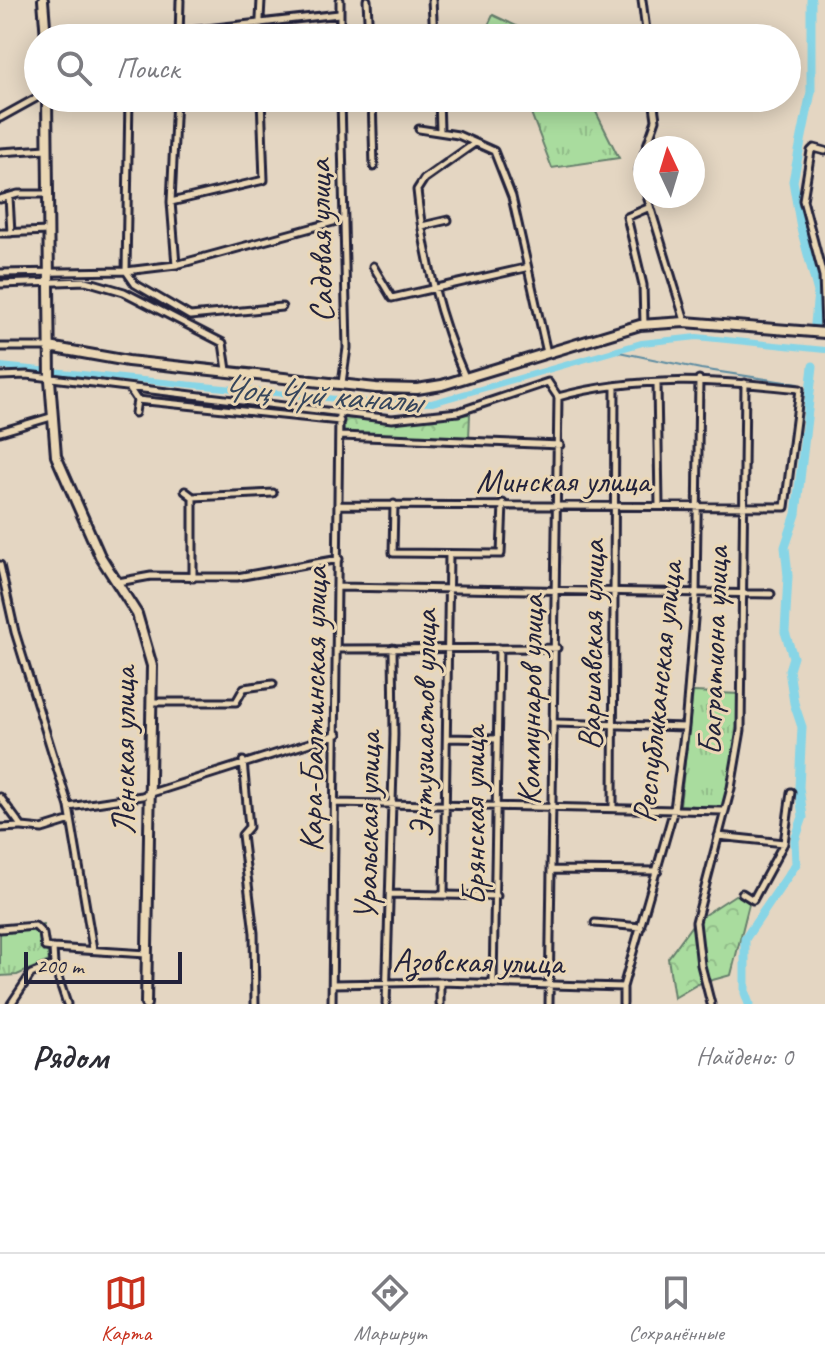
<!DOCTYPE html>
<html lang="ru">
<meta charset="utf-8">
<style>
:root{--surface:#fff;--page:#f7f7f7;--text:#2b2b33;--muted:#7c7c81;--line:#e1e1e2;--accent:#c8321e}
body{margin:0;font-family:Caveat,sans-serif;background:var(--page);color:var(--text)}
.compass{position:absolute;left:633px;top:136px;width:72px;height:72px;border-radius:50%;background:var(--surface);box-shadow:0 4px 20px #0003;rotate:356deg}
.scale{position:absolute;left:24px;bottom:20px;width:158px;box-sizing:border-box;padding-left:8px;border:4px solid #22223b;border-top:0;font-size:22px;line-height:28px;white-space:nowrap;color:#22223b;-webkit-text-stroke:6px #ead7b5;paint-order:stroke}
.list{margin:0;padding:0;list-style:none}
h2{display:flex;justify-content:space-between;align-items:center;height:104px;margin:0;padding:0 32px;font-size:34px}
h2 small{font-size:26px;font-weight:400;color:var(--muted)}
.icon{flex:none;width:44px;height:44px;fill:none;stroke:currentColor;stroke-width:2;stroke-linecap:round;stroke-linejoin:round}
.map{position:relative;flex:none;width:825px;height:1004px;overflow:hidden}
.search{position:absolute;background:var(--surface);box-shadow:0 4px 20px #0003;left:24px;right:24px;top:24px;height:88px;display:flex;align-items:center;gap:20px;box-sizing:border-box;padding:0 28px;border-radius:44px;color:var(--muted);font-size:30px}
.sheet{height:248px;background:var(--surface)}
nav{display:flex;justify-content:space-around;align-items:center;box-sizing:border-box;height:112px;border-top:2px solid var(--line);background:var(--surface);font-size:22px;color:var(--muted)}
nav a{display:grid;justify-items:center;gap:4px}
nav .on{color:var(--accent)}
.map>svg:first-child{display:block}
.grass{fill:url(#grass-tufts);stroke:#667f6c;stroke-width:2}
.forest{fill:url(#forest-crowns);stroke:#667f6c;stroke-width:2}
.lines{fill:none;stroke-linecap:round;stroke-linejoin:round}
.stream{stroke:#5f8da2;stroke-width:2}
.canal{stroke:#87d5e6;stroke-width:6}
.river{stroke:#87d5e6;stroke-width:9}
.street-casing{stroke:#22223b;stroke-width:11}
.secondary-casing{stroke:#22223b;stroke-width:14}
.street{stroke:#ead7b5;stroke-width:5}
.secondary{stroke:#ead7b5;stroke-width:8}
.labels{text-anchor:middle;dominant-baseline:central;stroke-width:6;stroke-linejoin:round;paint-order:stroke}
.street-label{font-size:34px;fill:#22223b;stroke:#ead7b5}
.water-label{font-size:36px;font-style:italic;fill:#36465d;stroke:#ead7b5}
</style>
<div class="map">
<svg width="825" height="1004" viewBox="0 0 825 1004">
<defs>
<pattern id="grass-tufts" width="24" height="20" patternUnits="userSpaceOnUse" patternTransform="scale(2)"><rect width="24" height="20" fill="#a9dc9e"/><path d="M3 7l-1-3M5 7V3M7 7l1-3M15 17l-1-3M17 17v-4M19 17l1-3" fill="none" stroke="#91bc89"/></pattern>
<pattern id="forest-crowns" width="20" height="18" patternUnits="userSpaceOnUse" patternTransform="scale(2)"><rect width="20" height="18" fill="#a9dc9e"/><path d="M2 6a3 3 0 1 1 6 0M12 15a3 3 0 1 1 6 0" fill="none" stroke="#91bc89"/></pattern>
</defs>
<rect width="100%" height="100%" fill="#e4d6c2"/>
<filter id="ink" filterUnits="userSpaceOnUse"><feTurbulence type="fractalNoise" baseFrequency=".0125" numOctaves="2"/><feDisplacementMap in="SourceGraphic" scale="16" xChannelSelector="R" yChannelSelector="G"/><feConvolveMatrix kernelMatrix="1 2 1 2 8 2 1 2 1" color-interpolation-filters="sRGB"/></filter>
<g filter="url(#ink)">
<path class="grass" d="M 493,15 L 542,38 L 482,38 Z
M 520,98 L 589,98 L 619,158 L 552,168 L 531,113 Z
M 693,692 L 740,694 L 739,734 L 723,808 L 680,805 Z
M 43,924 L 49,961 L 17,975 L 0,976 L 0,928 Z"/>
<path class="forest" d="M 470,414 L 469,439 L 344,433 L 343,418 L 392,421 Z
M 735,895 L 750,900 L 731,975 L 698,984 L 674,998 L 668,958 L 695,921 Z"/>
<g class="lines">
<path class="stream" d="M 614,351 L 701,369 L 798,384"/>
<path class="canal" d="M 0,366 L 367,402 L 432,403 L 642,343 L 697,337 L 825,350"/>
<path class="river" d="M 811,0 L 811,92 L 793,181 L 801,228 L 818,292 L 815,324
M 749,1004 L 745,993 L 745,939 L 796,864 L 795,840 L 803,817 L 799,787 L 802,727 L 794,703 L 789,670 L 793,657 L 785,632 L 788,576 L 785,547 L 796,514 L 813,366"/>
<defs>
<path id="street" d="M 340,0 L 340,38
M 367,0 L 369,38
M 432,0 L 434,38
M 642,0 L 647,38
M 83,38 L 180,32 L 339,14
M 179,38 L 180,0
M 259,38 L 261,0
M 129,98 L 126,271 L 135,284 L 190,316 L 282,307
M 341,98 L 347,348 L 342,383
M 372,98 L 374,167
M 439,98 L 440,130
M 0,118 L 38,97
M 419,129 L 458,135 L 494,151 L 512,197 L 547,353
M 646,148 L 656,120 L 653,98
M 645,151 L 639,170 L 645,191
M 825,151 L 814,148 L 811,151 L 803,200 L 823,276 L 825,327
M 0,152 L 47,149
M 647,196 L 685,321
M 9,197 L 11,233
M 0,199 L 18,194 L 47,194
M 171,202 L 264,180 L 261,98
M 422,226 L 448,220
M 0,233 L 48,231
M 176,265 L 171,202 L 176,98
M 373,266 L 392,298 L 525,268
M 0,273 L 126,271 L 176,265 L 344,219
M 0,284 L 86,281 L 124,292 L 223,343 L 227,370
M 644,324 L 643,285 L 627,217 L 650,207
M 0,347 L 49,347
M 0,376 L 27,375 L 392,419 L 458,412 L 548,382 L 558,397
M 465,377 C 440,321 423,252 417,190 L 424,179 L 475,143
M 657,384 L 659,505
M 129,388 L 137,400 L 135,413
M 137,400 L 340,421
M 0,432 L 51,417
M 341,436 L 560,445
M 185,491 L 193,497 L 273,493
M 394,504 L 393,553 L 501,554 L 503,503
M 340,505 L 785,507 L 800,389 C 721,380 637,375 558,397
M 0,565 L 15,632 L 69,807 L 93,949
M 193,578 L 193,497
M 118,582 L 151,576 L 237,577 L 339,559
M 338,587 L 771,594
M 336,649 L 557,648
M 152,702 L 236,702 L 244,688 L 273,684
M 556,723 L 685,727
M 447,738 L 497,739
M 243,761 L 249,827 L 242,835 L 254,933 L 255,1004
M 0,797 L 22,827 L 42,829 L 71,820
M 336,803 L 724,811
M 69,807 L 142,796 L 338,734
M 613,808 L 615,387
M 0,828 L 21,827
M 718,836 L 784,843
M 552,870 L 658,871
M 742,893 L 753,900 L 784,843 L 791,792
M 390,894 L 497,896
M 444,895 L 449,554
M 595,923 L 641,927
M 0,929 L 35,926 L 43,934 L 45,947 L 53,948
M 333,984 L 440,982 L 623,987
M 493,984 L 499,648
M 11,1004 L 31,974 L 54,965
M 67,1004 L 54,965 L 53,948 L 146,954
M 332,1004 L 339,415
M 386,1004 L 394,735 L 393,648
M 440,1004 L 440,982
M 549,1004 L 558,397
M 623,1004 L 623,987 L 674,809 L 685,727 L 696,595 L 699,379
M 711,1004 L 701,965 L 696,922 L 731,788 L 741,730 L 745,383"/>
<path id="secondary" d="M 43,0 L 46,38
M 47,98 L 50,380 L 56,456 L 100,556 L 137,614 L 152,666 L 146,1004
M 49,347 L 128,361 L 376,388 L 417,389 L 442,385 L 640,325 L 685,322 L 825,333"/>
</defs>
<use href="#street" class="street-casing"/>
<use href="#secondary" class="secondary-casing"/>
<use href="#street" class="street"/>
<use href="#secondary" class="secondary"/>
</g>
</g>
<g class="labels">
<g class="street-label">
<text transform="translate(320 241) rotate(-91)">Садовая улица</text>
<text x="563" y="480">Минская улица</text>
<text transform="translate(591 645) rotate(-89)">Варшавская улица</text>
<text transform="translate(713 651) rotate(-88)">Багратиона улица</text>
<text transform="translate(657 692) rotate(-84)">Республиканская улица</text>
<text transform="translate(530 700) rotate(-89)">Коммунаров улица</text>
<text transform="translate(313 709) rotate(-89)">Кара-Балтинская улица</text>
<text transform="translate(423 724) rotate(-89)">Энтузиастов улица</text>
<text transform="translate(123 751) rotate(-90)">Ленская улица</text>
<text transform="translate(473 816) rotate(-90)">Брянская улица</text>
<text transform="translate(367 826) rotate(-89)">Уральская улица</text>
<text transform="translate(478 961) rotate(1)">Азовская улица</text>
</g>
<g class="water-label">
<text transform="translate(321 394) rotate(4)">Чоң Чүй каналы</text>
</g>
</g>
</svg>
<svg class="compass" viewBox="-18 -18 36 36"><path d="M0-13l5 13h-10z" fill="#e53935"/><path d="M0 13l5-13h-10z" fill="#7c7c81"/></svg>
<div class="scale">200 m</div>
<div class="search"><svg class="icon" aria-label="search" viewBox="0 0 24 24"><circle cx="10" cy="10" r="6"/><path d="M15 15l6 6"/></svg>Поиск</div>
</div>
<section class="sheet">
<h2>Рядом<small>Найдено: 0</small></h2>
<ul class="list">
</ul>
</section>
<nav>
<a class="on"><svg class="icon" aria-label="map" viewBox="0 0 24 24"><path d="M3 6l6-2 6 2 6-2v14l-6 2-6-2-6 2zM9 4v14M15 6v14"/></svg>Карта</a>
<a><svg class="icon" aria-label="directions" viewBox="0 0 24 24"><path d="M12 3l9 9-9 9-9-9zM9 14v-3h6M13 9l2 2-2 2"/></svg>Маршрут</a>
<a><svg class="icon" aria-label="saved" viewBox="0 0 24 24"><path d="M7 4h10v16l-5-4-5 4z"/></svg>Сохранённые</a>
</nav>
